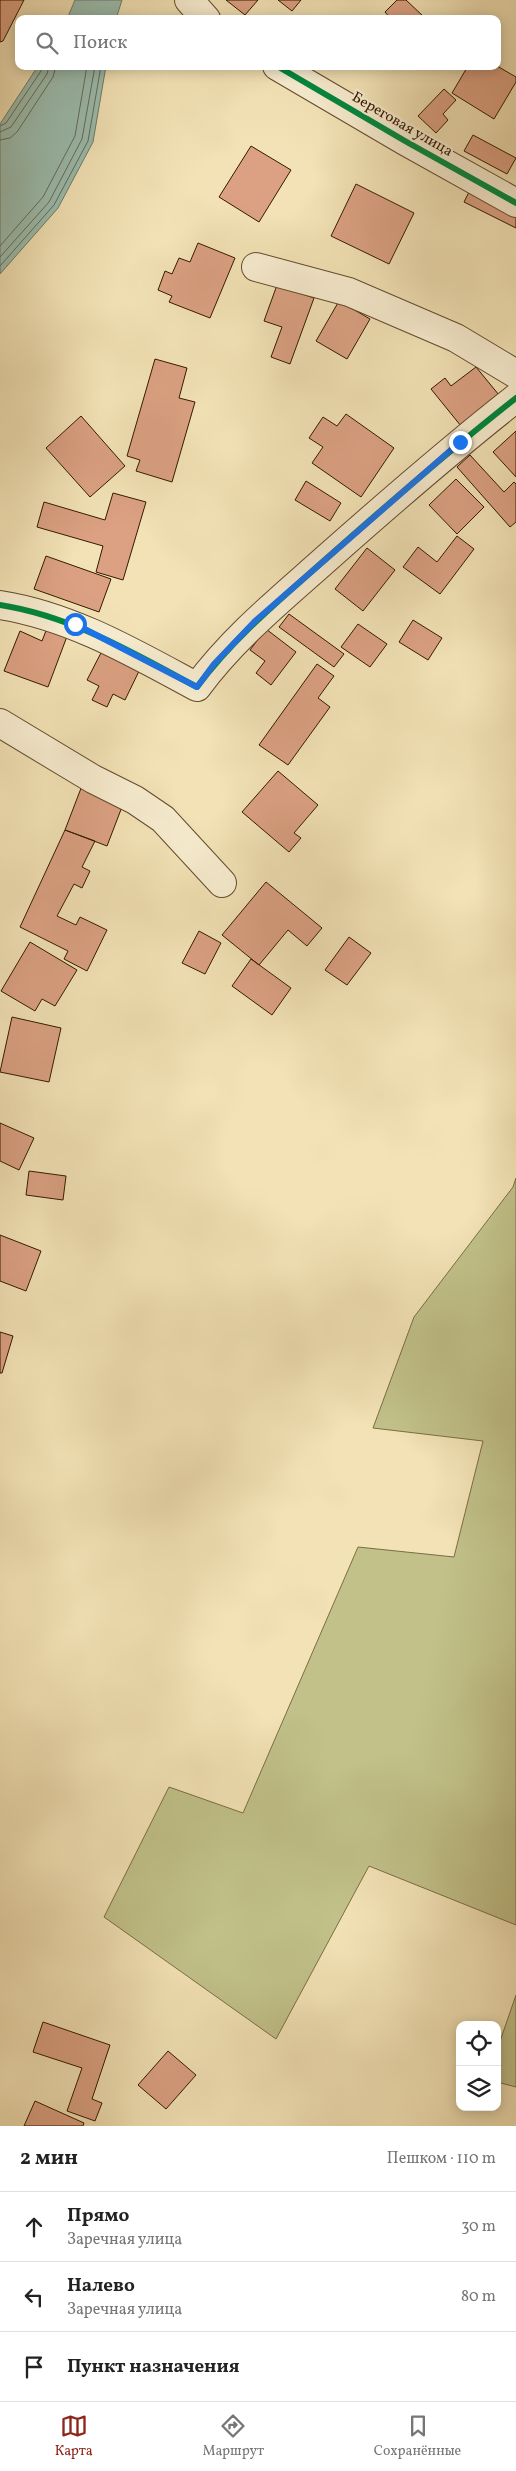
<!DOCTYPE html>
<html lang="ru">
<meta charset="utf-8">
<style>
:root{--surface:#fff;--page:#f2f2f2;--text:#222;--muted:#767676;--line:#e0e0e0;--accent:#8f2418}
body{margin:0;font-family:Vollkorn,serif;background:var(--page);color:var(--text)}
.controls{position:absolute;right:15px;bottom:15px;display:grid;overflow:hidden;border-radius:10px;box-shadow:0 2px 12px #0003}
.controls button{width:45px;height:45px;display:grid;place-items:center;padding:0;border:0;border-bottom:1px solid var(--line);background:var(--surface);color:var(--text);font:25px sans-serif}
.stop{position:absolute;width:15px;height:15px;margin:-11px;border:4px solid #1a73e8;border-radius:50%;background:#fff}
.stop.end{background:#1a73e8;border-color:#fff;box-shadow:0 1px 5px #0008}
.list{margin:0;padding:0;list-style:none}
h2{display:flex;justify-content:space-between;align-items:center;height:65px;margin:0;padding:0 20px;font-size:21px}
h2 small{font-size:16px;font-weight:400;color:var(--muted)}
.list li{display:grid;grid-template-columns:32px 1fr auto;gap:15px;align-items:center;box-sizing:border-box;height:70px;padding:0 20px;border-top:1px solid var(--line)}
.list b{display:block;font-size:19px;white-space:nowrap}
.list p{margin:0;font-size:16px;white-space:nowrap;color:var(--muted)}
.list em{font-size:16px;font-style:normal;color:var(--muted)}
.icon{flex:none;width:28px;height:28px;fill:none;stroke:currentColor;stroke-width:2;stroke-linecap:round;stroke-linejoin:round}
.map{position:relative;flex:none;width:516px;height:2126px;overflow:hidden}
.search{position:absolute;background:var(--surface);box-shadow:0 2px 12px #0003;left:15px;right:15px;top:15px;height:55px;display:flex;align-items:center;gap:12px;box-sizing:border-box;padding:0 18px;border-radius:10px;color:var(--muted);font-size:19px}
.sheet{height:275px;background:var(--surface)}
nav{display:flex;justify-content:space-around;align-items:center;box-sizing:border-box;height:70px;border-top:1px solid var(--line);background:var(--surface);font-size:14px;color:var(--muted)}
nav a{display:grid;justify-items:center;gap:2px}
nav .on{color:var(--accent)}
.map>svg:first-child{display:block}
.green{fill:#c1c189;stroke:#7a6d44}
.water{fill:#9bbdaf;stroke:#717b69}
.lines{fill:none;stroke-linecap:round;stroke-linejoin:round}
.shore{stroke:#676b58;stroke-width:1}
.building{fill:#dba182;stroke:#331900}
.minor-casing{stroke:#634b2d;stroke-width:30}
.minor{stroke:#f7eccf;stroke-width:28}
.cycleway-casing{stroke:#f7eccf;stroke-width:9}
.cycleway{stroke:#00873e;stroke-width:6}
.route{stroke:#1a73e8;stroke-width:6}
.labels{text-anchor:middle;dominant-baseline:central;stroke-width:4.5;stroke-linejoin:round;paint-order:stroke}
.street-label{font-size:15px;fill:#331900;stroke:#f7eccf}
</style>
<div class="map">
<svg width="516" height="2126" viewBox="0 0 516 2126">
<rect width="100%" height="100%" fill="#f2e2b5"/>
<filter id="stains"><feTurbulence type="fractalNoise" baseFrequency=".004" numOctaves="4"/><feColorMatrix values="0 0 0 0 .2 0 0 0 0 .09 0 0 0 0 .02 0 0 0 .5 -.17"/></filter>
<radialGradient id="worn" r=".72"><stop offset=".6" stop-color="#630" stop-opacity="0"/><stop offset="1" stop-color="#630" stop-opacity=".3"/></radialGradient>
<path class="green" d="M 516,1178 L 516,1925 L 369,1866 L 276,2039 L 104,1917 L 169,1787 L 243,1813 L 358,1547 L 454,1557 L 483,1441 L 373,1428 L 414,1317 L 513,1187 Z
M 516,1995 L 516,2087 L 497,2082 L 497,2050 Z"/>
<path class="water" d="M 75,0 L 122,0 L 116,19 L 67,19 Z
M 38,66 L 106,66 L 93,142 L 58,208 L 0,274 L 0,124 Z"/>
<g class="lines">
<path class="shore" d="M 0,126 L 6,123 L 41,71 L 42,66
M 0,132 L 11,127 L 47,74 L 49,66
M 0,140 L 10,138 L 17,132 L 53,77 L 56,66
M 0,246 L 43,197 L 75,136 L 87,66
M 0,257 L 49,202 L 82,139 L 95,66
M 0,266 L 54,205 L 88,141 L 101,66"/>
</g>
<path class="building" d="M 0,0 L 24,0 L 3,41 L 0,42 Z
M 226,0 L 258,0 L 245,15 Z
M 278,0 L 301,0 L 292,11 Z
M 397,0 L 406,0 L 424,17 L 391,19 L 385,12 Z
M 468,66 L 497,66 L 516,77 L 516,82 L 494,119 L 452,93 Z
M 444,89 L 456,100 L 443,114 L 448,120 L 436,133 L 418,116 Z
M 473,135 L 516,158 L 507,174 L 464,151 Z
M 251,146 L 291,170 L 259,222 L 219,197 Z
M 356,184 L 414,213 L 389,264 L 331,236 Z
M 473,184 L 516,206 L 516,228 L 464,202 Z
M 198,243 L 235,258 L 210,318 L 169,302 L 172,296 L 158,290 L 165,271 L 172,274 L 179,258 L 190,262 Z
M 277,285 L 314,298 L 290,364 L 271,357 L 282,327 L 264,321 Z
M 339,301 L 370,319 L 347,359 L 316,341 Z
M 155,359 L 187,368 L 179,398 L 195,402 L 172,482 L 136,471 L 140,460 L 127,456 Z
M 476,367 L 499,395 L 461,426 L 431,389 L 445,378 L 451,386 Z
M 346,414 L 394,448 L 361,497 L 312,463 L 323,447 L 309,438 L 323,417 L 337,426 Z
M 81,416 L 125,466 L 90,497 L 46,448 Z
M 516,431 L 516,477 L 493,452 Z
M 470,455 L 504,492 L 514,482 L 516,484 L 516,522 L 510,527 L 457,467 Z
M 456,479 L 484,507 L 457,534 L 429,505 Z
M 306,481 L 341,503 L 330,521 L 295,500 Z
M 113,493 L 146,502 L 123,580 L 96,572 L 103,546 L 37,527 L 44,502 L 105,520 Z
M 457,536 L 474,549 L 440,594 L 403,567 L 418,547 L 437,562 Z
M 367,548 L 395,570 L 363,611 L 335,589 Z
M 46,556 L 111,579 L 99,612 L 34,589 Z
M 289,614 L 344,654 L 334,667 L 279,627 Z
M 413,620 L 442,638 L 428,660 L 399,642 Z
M 49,623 L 69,631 L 48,687 L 4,671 L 20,631 L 42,641 Z
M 358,624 L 387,644 L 370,667 L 341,647 Z
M 266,629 L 296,652 L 271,685 L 256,673 L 265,661 L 250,650 Z
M 103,649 L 141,667 L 125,700 L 113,694 L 107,707 L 92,700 L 99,686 L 87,680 Z
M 317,664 L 334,676 L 318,698 L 330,707 L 288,765 L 259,745 Z
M 278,771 L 318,805 L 294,833 L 301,838 L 289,852 L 242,812 Z
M 83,783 L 125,799 L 107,846 L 65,830 Z
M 65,830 L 95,841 L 82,867 L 90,871 L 82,888 L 74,884 L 57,916 L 76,925 L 80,917 L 107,930 L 87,971 L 64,959 L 68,951 L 20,927 Z
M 266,882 L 322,928 L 307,946 L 288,930 L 259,965 L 222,935 Z
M 199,931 L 221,943 L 205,974 L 182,963 Z
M 349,937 L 371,953 L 347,985 L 325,970 Z
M 30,942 L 77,970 L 55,1006 L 42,999 L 35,1011 L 1,991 Z
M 251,959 L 291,988 L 272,1015 L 232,986 Z
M 12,1017 L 61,1028 L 49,1082 L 0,1072 Z
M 0,1123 L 34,1138 L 19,1170 L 0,1161 Z
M 29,1171 L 66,1176 L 63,1200 L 26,1195 Z
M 0,1235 L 41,1251 L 26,1291 L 0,1281 Z
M 0,1332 L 13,1336 L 2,1373 L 0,1373 Z
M 43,2022 L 110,2045 L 92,2099 L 102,2103 L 95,2121 L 67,2111 L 82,2068 L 33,2052 Z
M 168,2051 L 196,2075 L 166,2109 L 138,2085 Z
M 35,2101 L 84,2123 L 83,2126 L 24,2126 Z"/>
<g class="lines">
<defs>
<path id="minor" d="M 189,0 L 206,19
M 277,66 L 405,141 L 516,203
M 256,267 L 349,292 L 456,338 L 516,374
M 0,605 C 71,616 134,653 197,687 C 234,637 281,599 327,558 C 389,503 451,449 516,398
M 0,723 L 93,779 L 135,800 L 163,819 L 222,883"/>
</defs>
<use href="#minor" class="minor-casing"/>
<use href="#minor" class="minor"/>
<defs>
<path id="cycleway" d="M 277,66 L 405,141 L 516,203
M 0,605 C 71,616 134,653 197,687 C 234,637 281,599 327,558 C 389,503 451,449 516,398"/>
</defs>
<use href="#cycleway" class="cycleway-casing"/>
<use href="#cycleway" class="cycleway"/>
</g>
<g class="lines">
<path class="route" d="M 75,624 L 197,687 L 214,664 L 255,621 L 460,442"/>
</g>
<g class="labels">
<g class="street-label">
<text transform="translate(402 125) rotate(30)">Береговая улица</text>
</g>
</g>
<rect width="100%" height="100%" filter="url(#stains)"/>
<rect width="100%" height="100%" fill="url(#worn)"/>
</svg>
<div class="controls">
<button><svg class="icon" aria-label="locate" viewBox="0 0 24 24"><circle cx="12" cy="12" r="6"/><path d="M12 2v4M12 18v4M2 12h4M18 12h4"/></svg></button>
<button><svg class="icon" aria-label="layers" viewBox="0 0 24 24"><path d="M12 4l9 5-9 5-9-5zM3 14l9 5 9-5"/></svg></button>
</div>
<div class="stop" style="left:75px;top:624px"></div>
<div class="stop end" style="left:460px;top:442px"></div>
<div class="search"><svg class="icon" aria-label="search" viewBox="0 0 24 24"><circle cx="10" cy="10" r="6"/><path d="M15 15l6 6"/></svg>Поиск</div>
</div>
<section class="sheet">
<h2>2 мин<small>Пешком · 110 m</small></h2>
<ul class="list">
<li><svg class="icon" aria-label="ahead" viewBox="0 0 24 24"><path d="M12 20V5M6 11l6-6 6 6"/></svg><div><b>Прямо</b><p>Заречная улица</p></div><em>30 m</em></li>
<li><svg class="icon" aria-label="left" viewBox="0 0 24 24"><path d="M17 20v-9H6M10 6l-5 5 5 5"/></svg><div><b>Налево</b><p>Заречная улица</p></div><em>80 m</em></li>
<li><svg class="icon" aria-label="arrive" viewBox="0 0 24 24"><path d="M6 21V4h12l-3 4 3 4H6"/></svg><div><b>Пункт назначения</b></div></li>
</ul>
</section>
<nav>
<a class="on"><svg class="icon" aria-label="map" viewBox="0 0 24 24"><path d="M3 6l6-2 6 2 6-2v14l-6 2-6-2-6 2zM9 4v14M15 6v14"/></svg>Карта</a>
<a><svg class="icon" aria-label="directions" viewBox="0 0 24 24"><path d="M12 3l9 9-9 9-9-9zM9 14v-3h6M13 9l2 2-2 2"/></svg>Маршрут</a>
<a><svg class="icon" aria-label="saved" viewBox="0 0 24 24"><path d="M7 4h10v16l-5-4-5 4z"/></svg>Сохранённые</a>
</nav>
